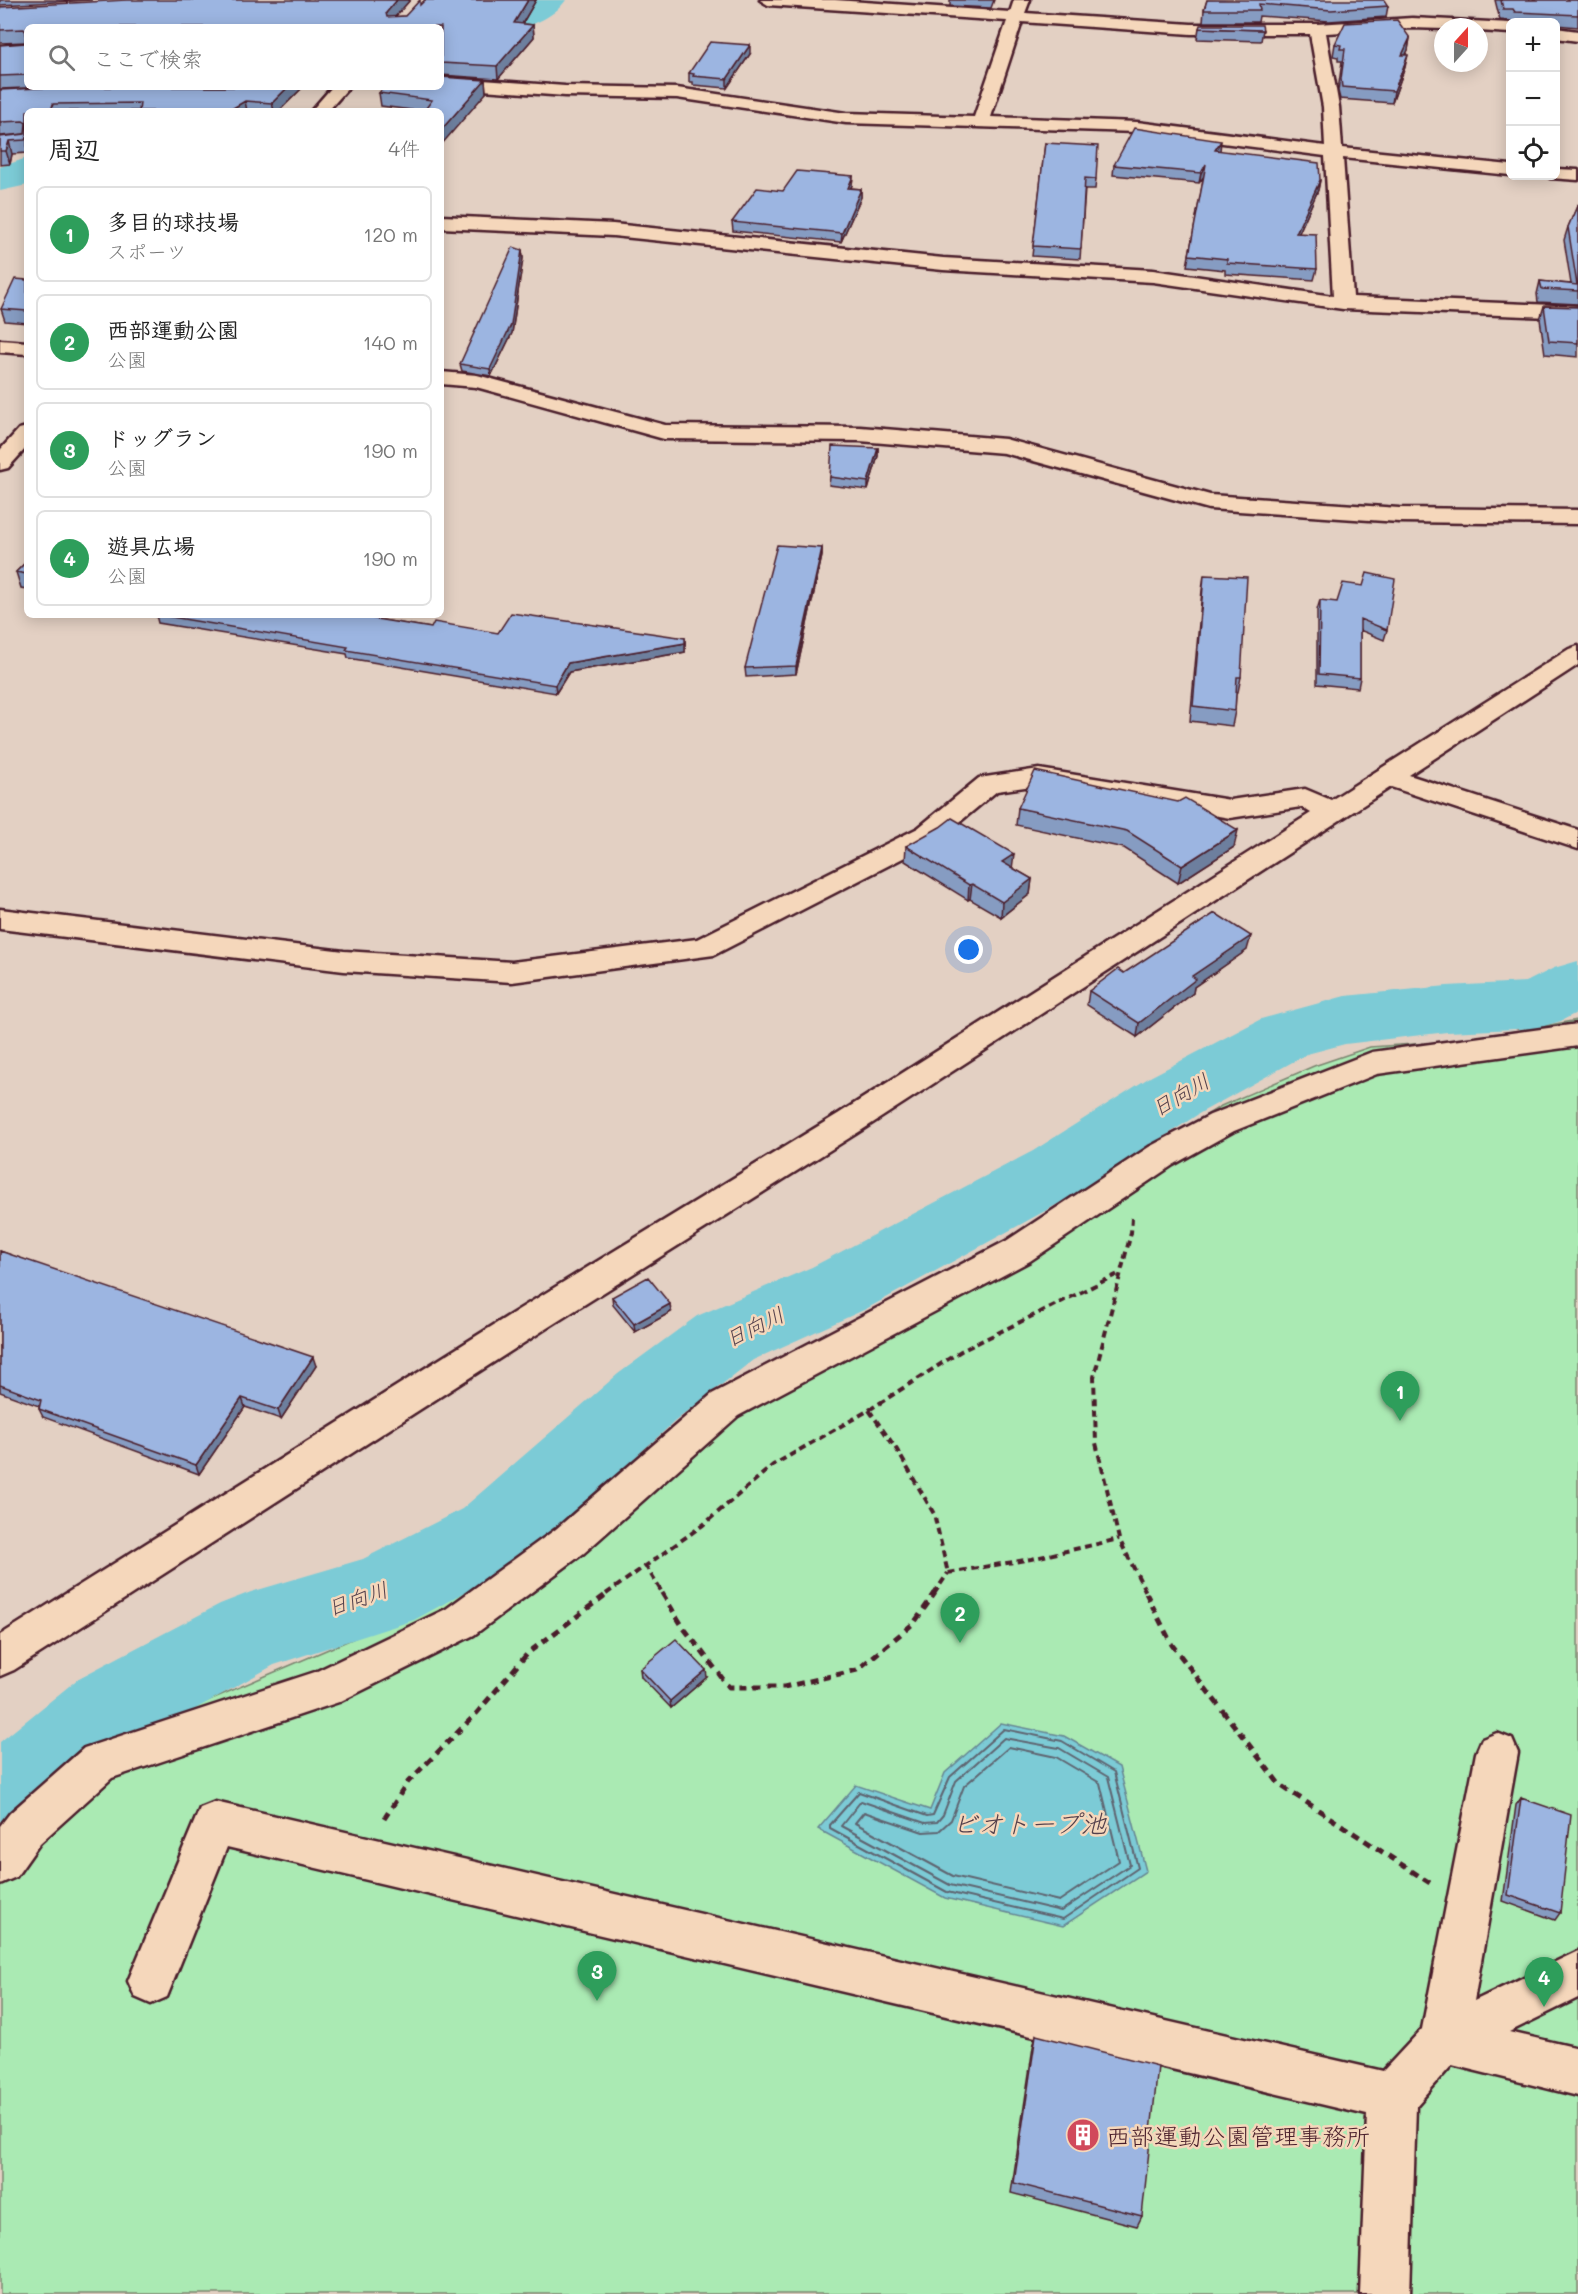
<!DOCTYPE html>
<html lang="ja">
<meta charset="utf-8">
<style>
:root{--surface:#fff;--page:#f6f6f6;--text:#222;--muted:#767676;--line:#e0e0e0;--accent:#d1495b}
body{margin:0;font-family:Mali,"Klee One",sans-serif;background:var(--page);color:var(--text)}
.controls{position:absolute;right:18px;top:18px;display:grid;overflow:hidden;border-radius:9px;box-shadow:0 3px 15px #0003}
.controls button{width:54px;height:54px;display:grid;place-items:center;padding:0;border:0;border-bottom:2px solid var(--line);background:var(--surface);color:var(--text);font:30px sans-serif}
.compass{position:absolute;left:1434px;top:18px;width:54px;height:54px;border-radius:50%;background:var(--surface);box-shadow:0 3px 15px #0003;rotate:21deg}
.you{position:absolute;left:969px;top:950px;width:21px;height:21px;margin:-15px;border:4px solid #fff;border-radius:50%;background:#1a73e8;box-shadow:0 0 0 9px #1a73e833}
.badge{display:grid;place-items:center;width:39px;height:39px;border-radius:50%;background:var(--accent);color:#fff;font-size:20px;font-weight:700}
.pin{position:absolute;translate:-50% -50px;filter:drop-shadow(0 2px 3px #0008)}
.pin::after{content:'';position:absolute;top:32px;width:21px;height:18px;background:inherit;clip-path:polygon(0 0,100% 0,50% 100%)}
.list{margin:0;padding:0;list-style:none}
h2{display:flex;justify-content:space-between;align-items:center;height:78px;margin:0;padding:0 24px;font-size:26px}
h2 small{font-size:20px;font-weight:400;color:var(--muted)}
.list li{display:grid;grid-template-columns:39px 1fr auto;gap:18px;align-items:center;box-sizing:border-box;height:96px;margin:0 12px 12px;padding:0 12px;border:2px solid var(--line);border-radius:9px}
.list b{display:block;font-size:22px;white-space:nowrap}
.list p{margin:0;font-size:20px;white-space:nowrap;color:var(--muted)}
.list em{font-size:20px;font-style:normal;color:var(--muted)}
.icon{flex:none;width:33px;height:33px;fill:none;stroke:currentColor;stroke-width:2;stroke-linecap:round;stroke-linejoin:round}
.map{position:relative;flex:none;width:1578px;height:2294px;overflow:hidden}
.search{position:absolute;background:var(--surface);box-shadow:0 3px 15px #0003;left:24px;top:24px;width:420px;height:66px;display:flex;align-items:center;gap:15px;box-sizing:border-box;padding:0 21px;border-radius:9px;color:var(--muted);font-size:22px}
.panel{position:absolute;background:var(--surface);box-shadow:0 3px 15px #0003;left:24px;top:108px;width:420px;height:510px;border-radius:9px}
.map>svg:first-child{display:block}
.green{fill:#aaeab3;stroke:#7a846f;stroke-width:1.5}
.water{fill:#7bcbd6;stroke:#678692;stroke-width:1.5}
.lines{fill:none;stroke-linecap:round;stroke-linejoin:round}
.shore{stroke:#5e646f;stroke-width:2}
.river{fill:#7bcbd6;fill-rule:evenodd}
.minor-casing{stroke:#4a1f2b;stroke-width:5}
.path-far1{stroke:#4a1f2b;stroke-width:4;stroke-dasharray:7 4.5;stroke-linecap:butt}
.path{stroke:#4a1f2b;stroke-width:5;stroke-dasharray:8 6;stroke-linecap:butt}
.minor{fill:#f5d7bb;fill-rule:evenodd}
.wall{fill:#869cc2;stroke:#4a1f2b;stroke-width:1.5}
.shaded-wall{fill:#6d7f9e;stroke:#4a1f2b;stroke-width:1.5}
.building{fill:#9cb5e1;stroke:#4a1f2b;stroke-width:1.5}
.labels{text-anchor:middle;dominant-baseline:central;stroke-width:5;stroke-linejoin:round;paint-order:stroke}
.water-label{font-size:21px;font-style:italic;fill:#54414d;stroke:#f5d7bb}
.near-poi-label{font-size:24px;fill:#4a1f2b;stroke:#f5d7bb;text-anchor:start}
.near-water-label{font-size:26px;font-style:italic;fill:#54414d;stroke:#f5d7bb}
</style>
<div class="map">
<svg width="1578" height="2294" viewBox="0 0 1578 2294">
<rect width="100%" height="100%" fill="#e3d0c3"/>
<filter id="ink" filterUnits="userSpaceOnUse"><feTurbulence type="fractalNoise" baseFrequency=".0167" numOctaves="2"/><feDisplacementMap in="SourceGraphic" scale="12" xChannelSelector="R" yChannelSelector="G"/><feConvolveMatrix kernelMatrix="1 2 1 2 8 2 1 2 1" color-interpolation-filters="sRGB"/></filter>
<g filter="url(#ink)">
<path class="green" d="M 1578,1020 L 1578,2294 L 0,2294 L 0,1843 L 65,1773 L 134,1724 L 200,1704 L 483,1583 L 719,1394 L 957,1271 L 1221,1106 L 1314,1066 L 1370,1047 L 1458,1041 Z"/>
<path class="water" d="M 1001,1723 L 1064,1736 L 1119,1767 L 1146,1871 L 1063,1926 L 945,1898 L 818,1829 L 856,1785 L 930,1810 L 945,1773 Z"/>
<g class="lines">
<path class="shore" d="M 1004,1729 L 1062,1741 L 1114,1772 L 1138,1868 L 1063,1919 L 947,1892 L 830,1828 L 830,1825 L 859,1792 L 927,1816 L 933,1815 L 950,1777 Z
M 1004,1738 L 1059,1748 L 1108,1777 L 1130,1865 L 1061,1911 L 950,1885 L 841,1826 L 861,1801 L 925,1823 L 937,1822 L 943,1815 L 956,1781 Z
M 1009,1747 L 1056,1757 L 1100,1783 L 1119,1861 L 1059,1901 L 953,1876 L 855,1823 L 864,1812 L 923,1832 L 939,1831 L 951,1820 L 964,1786 Z"/>
<path class="river" d="M 528,0 L 566,0 C 543,33 478,38 441,44 L 441,27 L 429,27 L 492,15 Z
M 27,158 L 27,185 L 0,191 L 0,167 Z
M 1578,961 L 1578,1012 L 1561,1021 L 1537,1028 L 1447,1032 L 1345,1044 L 1307,1054 L 1200,1113 L 1085,1189 L 866,1309 L 753,1360 L 674,1422 L 522,1561 L 414,1620 L 274,1665 L 143,1738 L 51,1818 L 33,1839 L 0,1853 L 0,1742 L 79,1678 L 220,1604 L 251,1592 L 363,1559 L 462,1509 L 618,1374 L 697,1316 L 812,1267 L 1033,1151 L 1150,1077 L 1261,1019 L 1345,996 L 1447,986 L 1526,982 L 1554,968 Z"/>
<defs>
<path id="minor" d="M 760,0 L 835,0 L 1010,12 L 1014,0 L 1030,0 L 1025,13 L 1191,24 L 1317,24 L 1412,18 L 1510,23 L 1510,33 L 1479,31 L 1479,27 L 1443,27 L 1443,29 L 1412,28 L 1326,33 L 1339,107 L 1342,148 L 1510,165 L 1510,175 L 1343,158 L 1353,297 L 1578,306 L 1578,318 L 1343,309 L 1153,282 L 943,270 L 613,236 L 441,228 L 441,216 L 613,224 L 943,258 L 1153,270 L 1333,296 L 1325,156 L 1137,132 L 846,123 L 677,98 L 565,96 L 441,87 L 441,77 L 565,86 L 677,88 L 846,113 L 974,117 L 1007,21 L 768,5 ZM 1022,22 L 1191,34 L 1310,34 L 1323,107 L 1325,146 L 1137,122 L 991,117 Z
M 1556,28 L 1578,31 L 1578,41 L 1556,38 Z
M 332,87 L 349,87 L 328,111 L 311,111 Z
M 1556,169 L 1578,170 L 1578,180 L 1550,178 L 1548,176 L 1556,176 Z
M 0,340 L 27,342 L 27,354 L 0,352 Z
M 441,372 L 477,375 L 665,425 L 860,427 L 1005,439 L 1210,495 L 1399,508 L 1578,510 L 1578,524 L 1399,522 L 1209,509 L 1004,453 L 860,441 L 664,439 L 476,387 L 441,384 Z
M 27,427 L 27,447 L 8,468 L 0,470 L 0,450 L 19,429 Z
M 1578,646 L 1578,665 L 1409,775 L 1578,830 L 1578,849 L 1391,787 L 862,1130 L 547,1328 L 14,1670 L 0,1676 L 0,1635 L 521,1308 L 838,1114 L 1311,813 L 1301,807 L 1230,818 L 1039,785 L 997,791 L 938,840 L 714,955 L 512,982 L 344,971 L 0,929 L 0,909 L 344,951 L 512,962 L 697,939 L 918,828 L 979,778 L 1039,769 L 1230,800 L 1305,789 L 1331,800 L 1569,649 Z
M 1578,1024 L 1578,1046 L 1377,1074 L 1234,1131 L 1173,1165 L 1030,1261 L 738,1416 L 584,1553 L 474,1635 L 339,1702 L 112,1778 L 40,1843 L 16,1877 L 0,1884 L 0,1826 L 10,1813 L 84,1748 L 315,1672 L 446,1609 L 556,1529 L 712,1394 L 1006,1241 L 1149,1147 L 1210,1115 L 1372,1052 Z
M 1497,1733 L 1512,1739 L 1518,1753 L 1474,2001 L 1578,1951 L 1578,1998 L 1509,2032 L 1578,2048 L 1578,2096 L 1452,2065 L 1416,2106 L 1410,2294 L 1360,2294 L 1367,2115 L 227,1847 L 167,1997 L 151,2004 L 135,1997 L 128,1981 L 200,1808 L 215,1802 L 1383,2071 L 1422,2029 L 1476,1753 L 1482,1739 Z"/>
</defs>
<use href="#minor" class="minor-casing"/>
<path class="path-far1" d="M 1132,1218 L 1131,1233 L 1094,1377 L 1096,1443 L 1119,1539 L 1147,1594
M 869,1410 L 897,1450 L 934,1514 L 948,1573 L 1031,1559 L 1119,1539
M 645,1565 L 663,1594
M 606,1594 L 703,1525 L 773,1465 L 869,1410 L 961,1351 L 1120,1273
M 934,1594 L 948,1573"/>
<path class="path" d="M 662,1593 L 683,1627 L 729,1687 L 784,1687 L 857,1670 L 914,1623 L 935,1593
M 1146,1593 L 1172,1645 L 1280,1785 L 1430,1883
M 384,1819 L 408,1782 L 475,1715 L 528,1653 L 608,1593"/>
<use href="#minor" class="minor"/>
</g>
<path class="wall" d="M 0,0 L 92,0 L 0,5 Z
M 410,0 L 395,17 L 405,16 L 420,5 L 425,0 L 536,0 L 522,24 L 533,25 L 534,37 L 498,79 L 441,75 L 441,27 L 27,27 L 27,87 L 48,87 L 0,89 L 0,45 L 25,43 L 25,42 L 0,43 L 0,7 Z
M 950,0 L 994,0 L 991,8 L 950,6 Z
M 1207,0 L 1388,6 L 1386,17 L 1329,21 L 1259,16 L 1258,22 L 1203,22 L 1204,10 Z
M 1495,0 L 1578,0 L 1578,27 L 1556,25 L 1556,22 L 1512,22 L 1510,21 L 1500,20 Z
M 1199,28 L 1263,30 L 1261,41 L 1197,39 Z
M 1410,38 L 1408,50 L 1405,55 L 1405,67 L 1392,103 L 1340,99 L 1338,91 L 1342,61 L 1338,61 L 1338,57 L 1333,56 L 1335,44 Z
M 750,54 L 727,88 L 693,85 L 693,82 L 689,82 L 689,73 Z
M 485,80 L 486,93 L 441,111 L 419,111 L 381,106 L 379,93 Z
M 57,87 L 303,87 L 279,111 L 27,111 L 27,153 L 12,154 L 10,164 L 0,165 L 0,137 L 25,134 L 0,136 L 0,90 Z
M 1045,143 L 1096,179 L 1095,189 L 1085,189 L 1080,259 L 1032,256 Z
M 1220,151 L 1320,180 L 1318,190 L 1299,233 L 1317,269 L 1314,280 L 1225,274 L 1225,270 L 1187,266 L 1204,176 L 1199,183 L 1113,175 L 1114,165 Z
M 853,176 L 852,185 L 851,188 L 861,189 L 861,197 L 841,242 L 733,231 L 732,222 L 783,191 Z
M 1578,204 L 1578,304 L 1538,302 L 1537,294 L 1540,281 L 1571,284 L 1564,240 L 1568,227 Z
M 522,250 L 523,258 L 512,333 L 491,376 L 462,371 L 460,364 Z
M 27,280 L 27,323 L 5,321 L 1,309 Z
M 1544,306 L 1578,307 L 1578,357 L 1545,354 L 1540,319 Z
M 878,448 L 878,456 L 868,490 L 829,485 L 830,477 Z
M 822,548 L 822,556 L 796,674 L 746,677 L 745,668 Z
M 27,561 L 27,589 L 21,588 L 16,572 Z
M 1204,575 L 1241,677 L 1238,692 L 1236,692 L 1235,711 L 1232,726 L 1190,721 L 1202,590 Z
M 1320,600 L 1387,630 L 1384,640 L 1360,630 L 1360,678 L 1358,688 L 1317,684 L 1317,610 Z
M 156,615 L 358,615 L 358,616 L 431,628 L 498,633 L 685,638 L 685,652 L 569,672 L 556,693 L 348,658 L 347,654 L 158,623 Z
M 1018,808 L 1234,847 L 1178,883 L 1124,848 L 1016,825 Z
M 906,846 L 1013,868 L 1032,879 L 1030,894 L 1001,917 L 970,899 L 968,900 L 905,861 Z
M 1247,950 L 1194,987 L 1193,993 L 1137,1037 L 1087,1005 L 1089,991 L 1124,973 Z
M 0,1251 L 316,1366 L 281,1419 L 245,1407 L 199,1474 L 43,1417 L 39,1409 L 39,1406 L 0,1392 Z
M 612,1297 L 671,1312 L 635,1332 L 613,1305 Z
M 640,1669 L 707,1677 L 671,1708 L 641,1677 Z
M 1521,1798 L 1560,1913 L 1555,1920 L 1503,1901 L 1516,1805 Z
M 1036,2035 L 1142,2216 L 1137,2226 L 1011,2193 L 1033,2047 Z"/>
<path class="shaded-wall" d="M 397,0 L 410,0 L 387,26 L 386,13 Z
M 528,0 L 536,0 L 515,36 L 514,23 Z
M 533,25 L 534,37 L 498,79 L 497,66 Z
M 1410,38 L 1408,50 L 1400,67 L 1402,55 Z
M 750,45 L 750,54 L 727,88 L 727,79 Z
M 1408,55 L 1405,67 L 1392,103 L 1394,91 Z
M 485,80 L 486,93 L 441,145 L 441,130 Z
M 288,87 L 303,87 L 279,111 L 274,111 L 272,103 Z
M 245,101 L 247,111 L 228,111 Z
M 9,141 L 12,154 L 10,164 L 6,151 Z
M 1221,141 L 1220,151 L 1215,150 Z
M 1206,164 L 1205,175 L 1199,183 L 1201,173 Z
M 853,176 L 852,185 L 847,196 L 848,188 Z
M 1320,180 L 1318,190 L 1294,244 L 1296,233 Z
M 861,189 L 861,197 L 841,242 L 842,233 Z
M 522,250 L 523,258 L 512,333 L 491,376 L 490,369 Z
M 878,448 L 878,456 L 868,490 L 868,482 Z
M 822,548 L 822,556 L 796,674 L 796,666 Z
M 685,643 L 685,652 L 569,672 L 556,693 L 555,685 L 568,663 Z
M 1238,830 L 1234,847 L 1178,883 L 1182,866 Z
M 1014,854 L 1012,869 L 1002,862 Z
M 1032,879 L 1030,894 L 1001,917 L 1002,902 Z
M 972,884 L 970,899 L 968,900 L 969,885 Z
M 1251,936 L 1247,950 L 1194,987 L 1193,993 L 1137,1037 L 1139,1023 L 1192,976 Z
M 670,1304 L 671,1312 L 635,1332 L 634,1324 Z
M 313,1357 L 316,1366 L 281,1419 L 278,1410 Z
M 242,1398 L 245,1407 L 199,1474 L 196,1465 Z
M 706,1670 L 707,1677 L 671,1708 L 670,1701 Z"/>
<path class="building" d="M 126,0 L 397,0 L 386,13 L 387,17 L 405,16 L 420,0 L 420,5 L 425,0 L 528,0 L 514,23 L 533,25 L 497,66 L 441,63 L 441,27 L 27,27 L 27,75 L 0,76 L 0,45 L 25,43 L 26,32 L 24,29 L 0,30 L 0,7 Z
M 1207,0 L 1384,0 L 1388,6 L 1331,10 L 1259,4 L 1260,10 L 1204,10 Z
M 1501,0 L 1578,0 L 1578,15 L 1515,12 L 1513,9 L 1503,9 Z
M 1397,20 L 1410,38 L 1402,55 L 1408,55 L 1394,91 L 1342,87 L 1341,79 L 1345,49 L 1340,49 L 1341,45 L 1335,44 L 1345,23 Z
M 1200,25 L 1262,25 L 1263,30 L 1199,28 Z
M 710,42 L 750,45 L 727,79 L 693,76 L 694,74 L 689,73 Z
M 441,77 L 485,80 L 441,130 L 441,111 L 424,111 L 432,100 L 379,93 L 384,87 L 441,87 Z
M 57,87 L 288,87 L 272,103 L 245,101 L 228,111 L 139,111 L 140,103 L 53,104 L 51,111 L 27,111 L 27,135 L 25,140 L 9,141 L 6,151 L 0,151 L 0,137 L 25,134 L 26,123 L 23,121 L 0,122 L 0,90 Z
M 1134,128 L 1221,141 L 1215,150 L 1319,163 L 1320,180 L 1296,233 L 1316,234 L 1317,269 L 1227,263 L 1227,259 L 1189,255 L 1206,164 L 1201,173 L 1114,165 Z
M 1045,143 L 1098,146 L 1096,179 L 1085,178 L 1081,249 L 1033,246 Z
M 797,171 L 853,176 L 848,188 L 861,189 L 842,233 L 732,222 L 757,188 L 783,191 Z
M 1578,204 L 1578,291 L 1542,289 L 1540,281 L 1577,285 L 1568,227 Z
M 513,247 L 522,250 L 511,325 L 490,369 L 460,364 Z
M 15,279 L 27,280 L 27,311 L 1,309 Z
M 1544,306 L 1578,307 L 1578,343 L 1549,341 Z
M 832,446 L 878,448 L 868,482 L 830,477 Z
M 777,545 L 822,548 L 796,666 L 745,668 Z
M 27,561 L 27,574 L 16,572 Z
M 1367,573 L 1395,579 L 1387,630 L 1360,619 L 1360,678 L 1319,674 L 1320,600 L 1337,602 L 1343,583 L 1363,586 Z
M 1204,575 L 1247,577 L 1241,677 L 1237,677 L 1235,711 L 1193,706 Z
M 511,613 L 685,638 L 685,643 L 568,663 L 555,685 L 346,650 L 348,647 L 160,615 L 352,615 L 431,628 L 434,622 L 498,633 Z
M 1035,771 L 1178,802 L 1185,798 L 1238,830 L 1182,866 L 1127,831 L 1018,808 Z
M 952,818 L 1014,854 L 1002,862 L 1032,879 L 1002,902 L 972,884 L 969,885 L 906,846 L 940,827 Z
M 1215,913 L 1251,936 L 1192,976 L 1196,979 L 1139,1023 L 1089,991 L 1118,969 L 1124,973 Z
M 0,1251 L 313,1357 L 278,1410 L 242,1398 L 196,1465 L 39,1409 L 41,1400 L 0,1385 Z
M 648,1277 L 670,1304 L 634,1324 L 612,1297 Z
M 676,1639 L 706,1670 L 670,1701 L 640,1669 Z
M 1521,1798 L 1571,1815 L 1560,1913 L 1508,1895 Z
M 1036,2035 L 1158,2066 L 1142,2216 L 1014,2183 Z"/>
</g>
<defs>
<symbol id="building-disc" viewBox="-11 -11 22 22"><circle r="9.5" fill="#d1495b" stroke="#f5d7bb"/><path d="M-4-6H4V6H1V3H-1V6H-4ZM-2.5-4.3h1.7v1.8h-1.7ZM.8-4.3h1.7v1.8H.8ZM-2.5-1h1.7V.8h-1.7ZM.8-1h1.7V.8H.8Z" fill="#fff"/></symbol>
</defs>
<g fill-rule="evenodd">
<use href="#building-disc" x="1064" y="2116" width="38" height="38"/>
</g>
<g class="labels">
<g class="water-label">
<text transform="translate(1180 1094) rotate(-30)">日向川</text>
<text transform="translate(754 1326) rotate(-26)">日向川</text>
<text transform="translate(357 1598) rotate(-19)">日向川</text>
</g>
<g class="near-poi-label">
<text x="1106" y="2135">西部運動公園管理事務所</text>
</g>
<g class="near-water-label">
<text x="1029" y="1823">ビオトープ池</text>
</g>
</g>
</svg>
<div class="controls">
<button>+</button>
<button>−</button>
<button><svg class="icon" aria-label="locate" viewBox="0 0 24 24"><circle cx="12" cy="12" r="6"/><path d="M12 2v4M12 18v4M2 12h4M18 12h4"/></svg></button>
</div>
<svg class="compass" viewBox="-18 -18 36 36"><path d="M0-13l5 13h-10z" fill="#e53935"/><path d="M0 13l5-13h-10z" fill="#767676"/></svg>
<div class="you"></div>
<div class="pin badge" style="left:1400px;top:1421px;background:#2e9e5b">1</div>
<div class="pin badge" style="left:960px;top:1643px;background:#2e9e5b">2</div>
<div class="pin badge" style="left:597px;top:2001px;background:#2e9e5b">3</div>
<div class="pin badge" style="left:1544px;top:2007px;background:#2e9e5b">4</div>
<div class="search"><svg class="icon" aria-label="search" viewBox="0 0 24 24"><circle cx="10" cy="10" r="6"/><path d="M15 15l6 6"/></svg>ここで検索</div>
<section class="panel">
<h2>周辺<small>4件</small></h2>
<ul class="list">
<li><span class="badge" style="background:#2e9e5b">1</span><div><b>多目的球技場</b><p>スポーツ</p></div><em>120 m</em></li>
<li><span class="badge" style="background:#2e9e5b">2</span><div><b>西部運動公園</b><p>公園</p></div><em>140 m</em></li>
<li><span class="badge" style="background:#2e9e5b">3</span><div><b>ドッグラン</b><p>公園</p></div><em>190 m</em></li>
<li><span class="badge" style="background:#2e9e5b">4</span><div><b>遊具広場</b><p>公園</p></div><em>190 m</em></li>
</ul>
</section>
</div>
